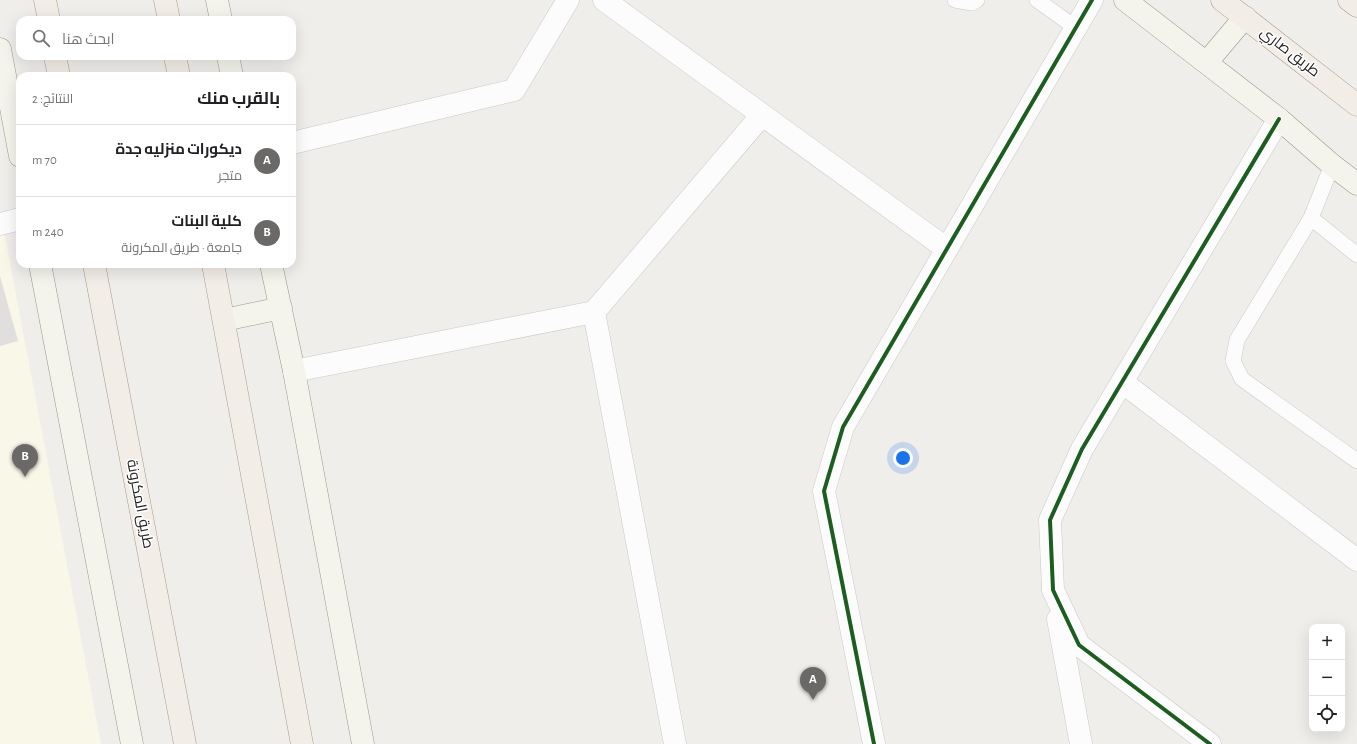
<!DOCTYPE html>
<html lang="ar">
<meta charset="utf-8">
<style>
:root{--surface:#fff;--page:#f6f6f6;--text:#202124;--muted:#757577;--line:#e0e0e0;--accent:#6a6968}
body{margin:0;font-family:"Alegreya Sans",Cairo,sans-serif;background:var(--page);color:var(--text);direction:rtl}
.controls{position:absolute;right:12px;bottom:12px;display:grid;overflow:hidden;border-radius:8px;box-shadow:0 4px 16px #0002}
.controls button{width:36px;height:36px;display:grid;place-items:center;padding:0;border:0;border-bottom:1px solid var(--line);background:var(--surface);color:var(--text);font:20px sans-serif}
.you{position:absolute;left:903px;top:458px;width:14px;height:14px;margin:-10px;border:3px solid #fff;border-radius:50%;background:#1a73e8;box-shadow:0 0 0 6px #1a73e833}
.badge{display:grid;place-items:center;width:26px;height:26px;border-radius:50%;background:var(--accent);color:#fff;font-size:13px;font-weight:700}
.pin{position:absolute;translate:-50% -33px;filter:drop-shadow(0 1px 2px #0008)}
.pin::after{content:'';position:absolute;top:21px;width:14px;height:12px;background:inherit;clip-path:polygon(0 0,100% 0,50% 100%)}
.list{margin:0;padding:0;list-style:none}
h2{display:flex;justify-content:space-between;align-items:center;height:52px;margin:0;padding:0 16px;font-size:17px}
h2 small{font-size:13px;font-weight:400;color:var(--muted)}
.list li{display:grid;grid-template-columns:26px 1fr auto;gap:12px;align-items:center;box-sizing:border-box;height:72px;padding:0 16px;border-top:1px solid var(--line)}
.list b{display:block;font-size:15px;white-space:nowrap}
.list p{margin:0;font-size:13px;white-space:nowrap;color:var(--muted)}
.list em{font-size:13px;font-style:normal;color:var(--muted)}
.icon{flex:none;width:22px;height:22px;fill:none;stroke:currentColor;stroke-width:2;stroke-linecap:round;stroke-linejoin:round}
.map{position:relative;flex:none;width:1357px;height:744px;overflow:hidden;direction:ltr}
.search{position:absolute;background:var(--surface);box-shadow:0 4px 16px #0002;left:16px;top:16px;width:280px;height:44px;display:flex;align-items:center;gap:10px;box-sizing:border-box;padding:0 14px;border-radius:12px;color:var(--muted);font-size:15px}
.panel{position:absolute;background:var(--surface);box-shadow:0 4px 16px #0002;left:16px;top:72px;width:280px;height:196px;border-radius:12px;direction:rtl}
.map>svg:first-child{display:block}
.education{fill:#f8f7e8}
.parking{fill:#e0dfde}
.lines{fill:none;stroke-linecap:round;stroke-linejoin:round}
.service-casing{stroke:#c9c8c7;stroke-width:16}
.minor-casing{stroke:#c9c8c7;stroke-width:23}
.secondary-casing{stroke:#999a82;stroke-width:23}
.primary-casing{stroke:#a79c86;stroke-width:23}
.service{stroke:#fdfcfc;stroke-width:15}
.minor{stroke:#fdfcfc;stroke-width:22}
.secondary{stroke:#f4f4ed;stroke-width:22}
.primary{stroke:#f3ede7;stroke-width:22}
.cycleway-casing{stroke:#fff;stroke-width:6}
.cycleway{stroke:#1b5e20;stroke-width:4}
.labels{text-anchor:middle;dominant-baseline:central;stroke-width:3;stroke-linejoin:round;paint-order:stroke}
.street-label{font-size:15px;fill:#222;stroke:#fff}
</style>
<div class="map">
<svg width="1357" height="744" viewBox="0 0 1357 744">
<rect width="100%" height="100%" fill="#f0eeeb"/>
<path class="education" d="M 0,210 L 101,744 L 0,744 Z"/>
<path class="parking" d="M 0,276 L 18,341 L 0,346 Z"/>
<g class="lines">
<defs>
<path id="service" d="M 955,0 L 972,3 L 977,0
M 1037,0 L 1076,28
M 1332,165 L 1311,218 L 1237,340 L 1233,361 L 1242,379 L 1357,461
M 1311,218 L 1357,255"/>
<path id="minor" d="M 604,0 L 947,249
M 292,143 L 514,90 L 568,0
M 0,224 L 20,219
M 594,312 L 675,744
M 294,371 L 594,312 L 762,115
M 1122,382 L 1357,560
M 1058,619 L 1081,744
M 874,744 L 824,491 L 843,427 L 1092,0
M 1210,744 L 1079,645 L 1053,590 L 1050,520 L 1082,449 L 1279,119"/>
<path id="secondary" d="M 217,0 L 221,20
M 1125,0 L 1279,119 L 1332,165 L 1357,184
M 0,49 L 20,156
M 228,56 L 232,76
M 1207,62 L 1245,17
M 40,264 L 132,744
M 271,264 L 294,371 L 363,744
M 224,320 L 281,308"/>
<path id="primary" d="M 45,0 L 49,20
M 165,0 L 169,20
M 1222,0 L 1357,105
M 1349,0 L 1357,6
M 55,56 L 59,76
M 175,56 L 179,76
M 94,264 L 185,744
M 213,264 L 302,744"/>
</defs>
<use href="#service" class="service-casing"/>
<use href="#minor" class="minor-casing"/>
<use href="#secondary" class="secondary-casing"/>
<use href="#primary" class="primary-casing"/>
<use href="#service" class="service"/>
<use href="#minor" class="minor"/>
<use href="#secondary" class="secondary"/>
<use href="#primary" class="primary"/>
<defs>
<path id="cycleway" d="M 874,744 L 824,491 L 843,427 L 1092,0
M 1210,744 L 1079,645 L 1053,590 L 1050,520 L 1082,449 L 1279,119"/>
</defs>
<use href="#cycleway" class="cycleway-casing"/>
<use href="#cycleway" class="cycleway"/>
</g>
<g class="labels">
<g class="street-label">
<text transform="translate(1290 52) rotate(38)">طريق صاري</text>
<text transform="translate(140 504) rotate(79)">طريق المكرونة</text>
</g>
</g>
</svg>
<div class="controls">
<button>+</button>
<button>−</button>
<button><svg class="icon" aria-label="locate" viewBox="0 0 24 24"><circle cx="12" cy="12" r="6"/><path d="M12 2v4M12 18v4M2 12h4M18 12h4"/></svg></button>
</div>
<div class="you"></div>
<div class="pin badge" style="left:813px;top:700px">A</div>
<div class="pin badge" style="left:25px;top:477px">B</div>
<div class="search"><svg class="icon" aria-label="search" viewBox="0 0 24 24"><circle cx="10" cy="10" r="6"/><path d="M15 15l6 6"/></svg>ابحث هنا</div>
<section class="panel">
<h2>بالقرب منك<small>النتائج: 2</small></h2>
<ul class="list">
<li><span class="badge">A</span><div><b>ديكورات منزليه جدة</b><p>متجر</p></div><em>70 m</em></li>
<li><span class="badge">B</span><div><b>كلية البنات</b><p>جامعة · طريق المكرونة</p></div><em>240 m</em></li>
</ul>
</section>
</div>
